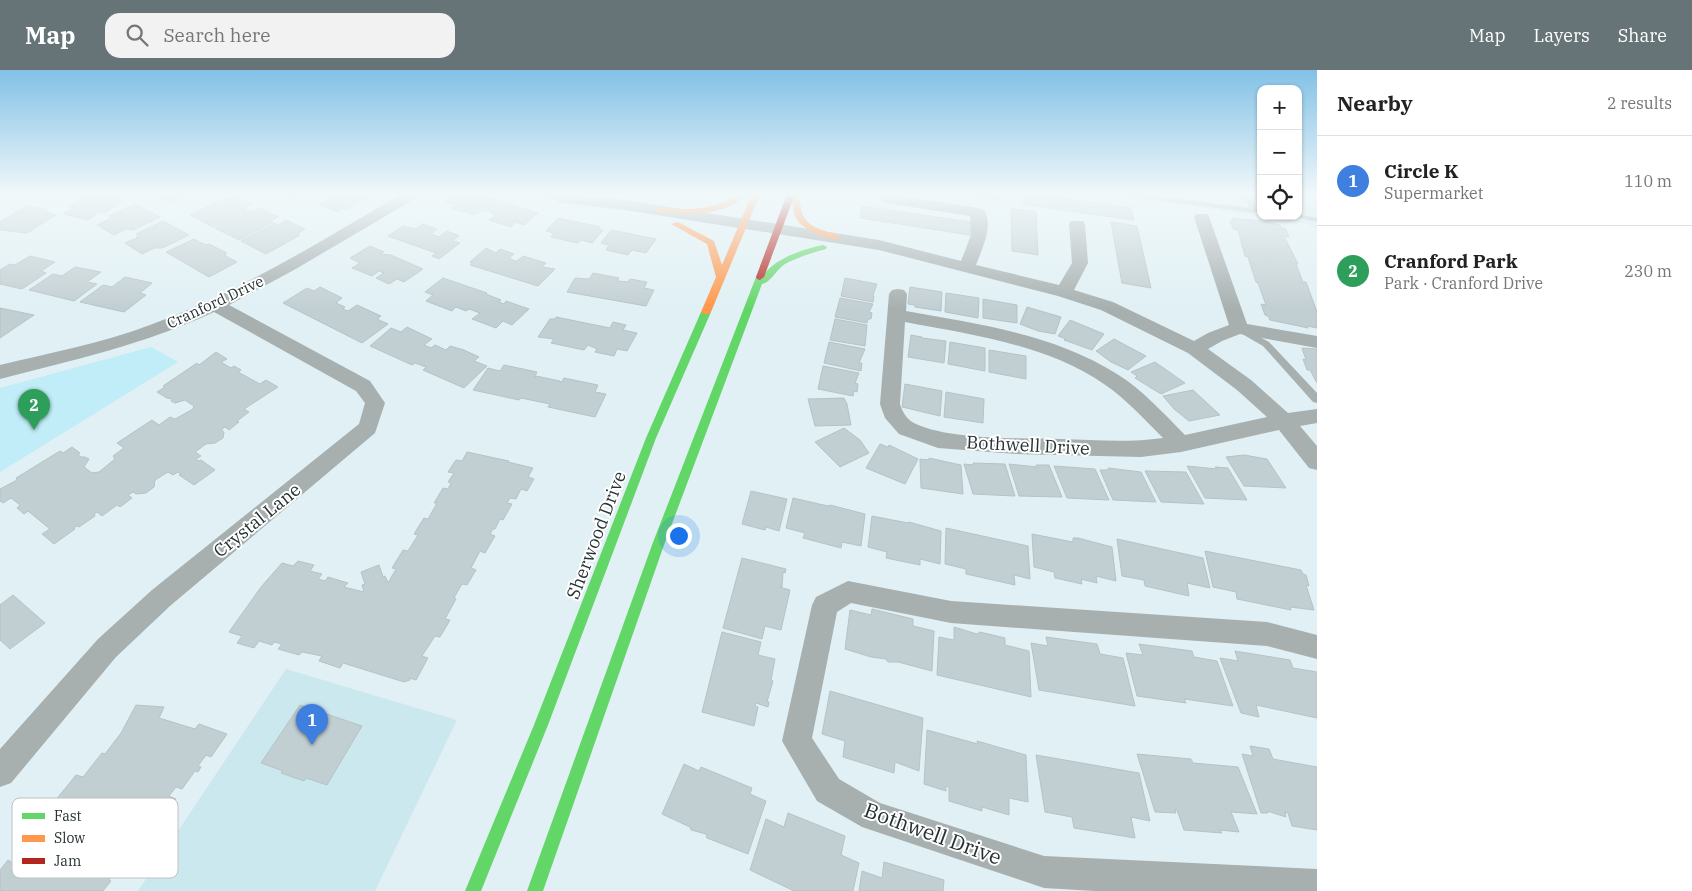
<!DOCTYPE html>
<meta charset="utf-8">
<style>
:root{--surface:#fff;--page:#f2f2f2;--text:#222;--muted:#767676;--line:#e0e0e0;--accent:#667477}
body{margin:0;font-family:"IBM Plex Serif",serif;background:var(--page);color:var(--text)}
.controls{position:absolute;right:15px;top:15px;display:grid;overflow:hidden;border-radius:10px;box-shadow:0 1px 4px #0004}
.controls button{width:45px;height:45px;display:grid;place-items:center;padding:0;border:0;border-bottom:1px solid var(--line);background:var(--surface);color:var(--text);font:25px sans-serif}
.you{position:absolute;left:678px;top:465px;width:18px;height:18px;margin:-12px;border:4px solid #fff;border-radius:50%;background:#1a73e8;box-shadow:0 0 0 8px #1a73e833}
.badge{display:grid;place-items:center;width:32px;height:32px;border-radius:50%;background:var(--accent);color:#fff;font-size:16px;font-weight:700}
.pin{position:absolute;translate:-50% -41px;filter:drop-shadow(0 1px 2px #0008)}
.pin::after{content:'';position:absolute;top:26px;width:18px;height:15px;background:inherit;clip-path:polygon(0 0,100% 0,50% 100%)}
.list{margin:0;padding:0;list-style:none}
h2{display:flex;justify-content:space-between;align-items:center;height:65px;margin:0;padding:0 20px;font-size:21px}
h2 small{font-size:16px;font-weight:400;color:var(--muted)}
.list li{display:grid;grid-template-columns:32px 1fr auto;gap:15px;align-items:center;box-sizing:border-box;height:90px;padding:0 20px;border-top:1px solid var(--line)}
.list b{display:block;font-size:19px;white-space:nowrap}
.list p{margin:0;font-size:16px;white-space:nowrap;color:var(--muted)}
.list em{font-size:16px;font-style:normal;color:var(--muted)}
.icon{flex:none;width:28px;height:28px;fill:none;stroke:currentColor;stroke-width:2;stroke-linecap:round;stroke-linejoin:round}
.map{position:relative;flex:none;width:1317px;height:821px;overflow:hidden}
header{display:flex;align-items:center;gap:30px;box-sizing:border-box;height:70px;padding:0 25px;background:var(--accent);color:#fff}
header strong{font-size:24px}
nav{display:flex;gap:28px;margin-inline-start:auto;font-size:18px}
.search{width:350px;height:45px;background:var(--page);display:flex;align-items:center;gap:12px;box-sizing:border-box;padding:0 18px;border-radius:15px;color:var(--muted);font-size:19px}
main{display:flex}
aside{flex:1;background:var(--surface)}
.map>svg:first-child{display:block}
.built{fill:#cce8ef}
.green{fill:#c0edf7}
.building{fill:#c2cfd2;stroke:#b6c3c6}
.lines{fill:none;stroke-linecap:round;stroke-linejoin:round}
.lane{fill:#a7afaf;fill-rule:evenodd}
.street{fill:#a7afaf;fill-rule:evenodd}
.fast{fill:#63d668;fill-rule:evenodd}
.slow{fill:#ff974d;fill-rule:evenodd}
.jam{fill:#b3261e;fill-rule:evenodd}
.labels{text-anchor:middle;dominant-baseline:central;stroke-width:4;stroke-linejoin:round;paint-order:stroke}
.far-street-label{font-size:15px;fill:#253133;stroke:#fff}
.street-label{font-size:18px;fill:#253133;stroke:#fff}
.near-street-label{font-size:21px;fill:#253133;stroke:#fff}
.key{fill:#fff;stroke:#bec1c2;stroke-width:1}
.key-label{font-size:14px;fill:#253133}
</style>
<header>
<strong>Map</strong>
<div class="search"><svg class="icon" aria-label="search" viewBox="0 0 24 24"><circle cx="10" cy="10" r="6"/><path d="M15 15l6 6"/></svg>Search here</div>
<nav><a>Map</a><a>Layers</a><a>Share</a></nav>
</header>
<main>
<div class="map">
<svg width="1317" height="821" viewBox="0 0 1317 821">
<rect width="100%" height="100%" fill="#e0f0f4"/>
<path class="built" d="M 624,124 L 715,124 L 711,130 L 693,135 Z
M 1104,124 L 1261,124 L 1261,146 L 1298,146 L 1298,124 L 1317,124 L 1317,159 L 1304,153 Z
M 286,599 L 457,650 L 375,821 L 138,821 Z"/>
<path class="green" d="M 151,277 L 178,292 L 0,402 L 0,318 Z"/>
<path class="building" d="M 89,124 L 97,124 L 125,129 L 104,143 L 99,142 L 88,150 L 63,144 L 74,137 L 69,136 Z
M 154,124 L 193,124 L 169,133 L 165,129 L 162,131 Z
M 285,124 L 308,124 L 293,130 Z
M 333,124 L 375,124 L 347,139 L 344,138 L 337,142 L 319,134 Z
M 457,124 L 476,124 L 502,132 L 499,133 L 505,133 L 538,143 L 524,155 L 516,152 L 511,157 L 489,150 L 495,146 L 489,141 L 481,141 L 475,145 L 451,138 L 455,135 L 445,132 Z
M 956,124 L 1000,124 L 1000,130 Z
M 1021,124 L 1035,124 L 1131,138 L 1134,150 L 1021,134 Z
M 234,126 L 252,134 L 244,139 L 247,140 L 213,157 L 190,145 L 223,129 L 226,130 Z
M 135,134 L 160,147 L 133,160 L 126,159 L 114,165 L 97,155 L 109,149 L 111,147 L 109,146 Z
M 27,136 L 48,140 L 45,142 L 56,145 L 27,163 L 0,160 L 0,152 Z
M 862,136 L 971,152 L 970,165 L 860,148 Z
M 260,138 L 278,147 L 270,151 L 273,152 L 239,170 L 215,158 L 248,141 L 252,142 Z
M 1011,138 L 1036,142 L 1038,185 L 1012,181 Z
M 558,148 L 600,157 L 599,159 L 603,160 L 592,173 L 581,170 L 578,173 L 551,167 L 554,163 L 546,161 Z
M 1232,148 L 1263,151 L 1280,155 L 1282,158 L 1285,158 L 1289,167 L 1284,166 L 1298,194 L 1296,194 L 1303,212 L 1306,212 L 1317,242 L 1317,258 L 1307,256 L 1308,258 L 1270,250 L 1268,246 L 1265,245 L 1261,234 L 1266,235 L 1258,213 L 1256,212 L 1248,187 L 1245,186 L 1238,160 L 1233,159 L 1230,151 L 1233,151 Z
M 286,150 L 305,159 L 297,164 L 300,165 L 266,184 L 241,171 L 275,153 L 278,155 Z
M 163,151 L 189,165 L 162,178 L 154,178 L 142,184 L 125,173 L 137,168 L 136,167 L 139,165 L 136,164 Z
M 1111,152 L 1137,156 L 1151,218 L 1122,213 Z
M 423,154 L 437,159 L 431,164 L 439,167 L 447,161 L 459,166 L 452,171 L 460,173 L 439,189 L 432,186 L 436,183 L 388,166 L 403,156 L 416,159 Z
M 611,160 L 656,169 L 646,183 L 632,180 L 628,185 L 606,180 L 609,175 L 601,173 Z
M 194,169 L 206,175 L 209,174 L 227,183 L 224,185 L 237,192 L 209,207 L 166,182 Z
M 370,176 L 384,182 L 380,184 L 391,185 L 423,199 L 404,212 L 397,209 L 389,214 L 376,208 L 384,203 L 379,201 L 372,206 L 352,198 L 360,193 L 350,188 Z
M 486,178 L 496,183 L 500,179 L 514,184 L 509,188 L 515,191 L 517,191 L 523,186 L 546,193 L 542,197 L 555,199 L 538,216 L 470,195 L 472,193 L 470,192 Z
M 30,186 L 55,192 L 41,201 L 46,203 L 22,219 L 0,214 L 0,200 L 10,194 L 15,195 Z
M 75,197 L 101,202 L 87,212 L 97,214 L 74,231 L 29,220 L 53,204 L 62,206 Z
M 593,203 L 619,208 L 617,211 L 619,211 L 628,212 L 630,209 L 647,212 L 644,218 L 654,220 L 646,236 L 567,222 L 575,208 L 589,209 Z
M 125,207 L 152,213 L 140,223 L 146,225 L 124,242 L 80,232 L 103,215 L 112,217 Z
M 443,208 L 487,223 L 486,224 L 501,230 L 499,232 L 504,234 L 506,231 L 529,239 L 512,255 L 503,251 L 496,258 L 472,249 L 480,243 L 469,239 L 466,241 L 456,237 L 452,241 L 426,231 L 433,225 L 425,222 Z
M 845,208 L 877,214 L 873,225 L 874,226 L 873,232 L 841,226 Z
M 320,217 L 342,228 L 336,233 L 345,237 L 343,239 L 348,241 L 357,235 L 381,246 L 377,249 L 388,254 L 362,273 L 283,233 L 307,218 L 314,221 Z
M 910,217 L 942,222 L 941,241 L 915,237 L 915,235 L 908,234 Z
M 946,223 L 979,228 L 978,248 L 945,242 Z
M 840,228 L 873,234 L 869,242 L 872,243 L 871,249 L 868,249 L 867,253 L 835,247 Z
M 983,229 L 1017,235 L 1017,253 L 983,248 Z
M 1027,237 L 1061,247 L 1055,264 L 1038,261 L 1020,254 Z
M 0,238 L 34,245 L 0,268 Z
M 556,247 L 610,258 L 613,252 L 626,255 L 623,260 L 637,263 L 627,281 L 617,279 L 614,286 L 595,282 L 597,279 L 588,275 L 584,280 L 551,273 L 554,269 L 538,267 L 550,249 L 555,249 Z
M 835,249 L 867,255 L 865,276 L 830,270 Z
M 1070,250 L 1104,264 L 1092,280 L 1064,270 L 1066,269 L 1058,266 Z
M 407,257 L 432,269 L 424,275 L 431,278 L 435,275 L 446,280 L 450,276 L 464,280 L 479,287 L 474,291 L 487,296 L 464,318 L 423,300 L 426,297 L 415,293 L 412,295 L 370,276 L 391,258 L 401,262 Z
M 911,265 L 922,267 L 922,268 L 946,271 L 944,293 L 908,287 Z
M 1114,269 L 1146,286 L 1128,300 L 1111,292 L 1096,281 Z
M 829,272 L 865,279 L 859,293 L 862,293 L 861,301 L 824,293 Z
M 950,272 L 985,278 L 985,301 L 948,294 Z
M 1302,278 L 1317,279 L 1317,313 L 1310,300 L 1307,300 L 1303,289 L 1306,290 Z
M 989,280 L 1026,286 L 1026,309 L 989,302 Z
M 216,282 L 227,289 L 221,292 L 231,298 L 234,296 L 241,300 L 238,302 L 260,314 L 266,310 L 278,317 L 244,339 L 249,342 L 237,351 L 239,352 L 229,360 L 225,357 L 221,360 L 224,362 L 223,368 L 215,373 L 206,374 L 195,382 L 201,386 L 196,389 L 198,391 L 201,390 L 215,400 L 194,415 L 179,405 L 181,404 L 178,402 L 173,405 L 168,402 L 155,410 L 154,417 L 146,423 L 136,424 L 133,422 L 128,425 L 132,428 L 120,437 L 117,435 L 102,446 L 97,442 L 94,444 L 95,446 L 79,457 L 77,456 L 73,458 L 75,459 L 54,474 L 42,464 L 50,459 L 28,441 L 24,444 L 17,438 L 20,435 L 11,428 L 3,433 L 0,431 L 0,419 L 17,410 L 16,408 L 60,381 L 63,383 L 72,377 L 80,383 L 78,385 L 81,387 L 85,387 L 89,389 L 84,397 L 92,403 L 99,402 L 115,389 L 113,386 L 124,378 L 117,373 L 152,350 L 159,355 L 170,347 L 175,349 L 193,339 L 194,336 L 185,330 L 175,333 L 171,331 L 172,329 L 167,328 L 157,322 L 165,317 L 163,316 L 197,293 L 199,295 Z
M 1155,292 L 1185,313 L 1161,324 L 1135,308 L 1137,306 L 1131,302 Z
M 504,295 L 537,302 L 534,308 L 536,306 L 560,311 L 561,313 L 564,308 L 598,315 L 595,322 L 606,324 L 595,347 L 548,337 L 550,334 L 521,328 L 519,330 L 473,320 L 488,298 L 500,301 Z
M 823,296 L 859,303 L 855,313 L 858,314 L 857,322 L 854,321 L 853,326 L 818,319 Z
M 905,314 L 942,321 L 940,346 L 902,337 Z
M 1193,320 L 1220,345 L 1189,351 L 1174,339 L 1163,326 Z
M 946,322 L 984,329 L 983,353 L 944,347 Z
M 844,328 L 847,334 L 851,355 L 815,356 L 808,329 Z
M 844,358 L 860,370 L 869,383 L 840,397 L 815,372 Z
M 880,374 L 888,377 L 889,375 L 918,389 L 905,414 L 866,398 Z
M 467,382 L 509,391 L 508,392 L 533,398 L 528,407 L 534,409 L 527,421 L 521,419 L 516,429 L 510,428 L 507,433 L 512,434 L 503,450 L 500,449 L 495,459 L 493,459 L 490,464 L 495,466 L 485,483 L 480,481 L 471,498 L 476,500 L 467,515 L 462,514 L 454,528 L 456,529 L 445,549 L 450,550 L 440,567 L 435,566 L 422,586 L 428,588 L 416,610 L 409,608 L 410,610 L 404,612 L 343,593 L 340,598 L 319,591 L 322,586 L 302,582 L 299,585 L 278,579 L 282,574 L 274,572 L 272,575 L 259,571 L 254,578 L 237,573 L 242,566 L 229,562 L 261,517 L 282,493 L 293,496 L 298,491 L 314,495 L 310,501 L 322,504 L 318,509 L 325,511 L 328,507 L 348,513 L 344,517 L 364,522 L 362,515 L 365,514 L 361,502 L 379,495 L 383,507 L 385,506 L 388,513 L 396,499 L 392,498 L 403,480 L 408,481 L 418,465 L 414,464 L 424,448 L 428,449 L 437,433 L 434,433 L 443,418 L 448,419 L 451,413 L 448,412 L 454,403 L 448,402 L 456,390 L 462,391 Z
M 1244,385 L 1267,389 L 1286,418 L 1244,416 L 1226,387 Z
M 929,388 L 961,395 L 963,424 L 921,418 L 920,389 L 929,390 Z
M 973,393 L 1005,394 L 1015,426 L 973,424 L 964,394 L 974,395 Z
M 1009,394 L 1037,397 L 1036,395 L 1049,395 L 1062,427 L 1019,426 Z
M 1054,396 L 1095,399 L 1109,430 L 1067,428 Z
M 1187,396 L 1217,399 L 1215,397 L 1228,398 L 1247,430 L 1205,428 Z
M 1108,398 L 1141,402 L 1156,432 L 1113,430 L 1100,400 L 1109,400 Z
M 1145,401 L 1186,402 L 1204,434 L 1161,432 Z
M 751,421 L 787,429 L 779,461 L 766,457 L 765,460 L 742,454 Z
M 793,428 L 828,436 L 830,435 L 865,444 L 861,476 L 842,472 L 841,478 L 803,468 L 805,463 L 786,458 Z
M 872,446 L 908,453 L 909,452 L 941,461 L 940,494 L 920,489 L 920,495 L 886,488 L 887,482 L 868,477 Z
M 946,458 L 1028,476 L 1030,509 L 1014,505 L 1015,515 L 966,504 L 966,499 L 945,494 Z
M 1032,464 L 1073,472 L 1073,468 L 1078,468 L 1112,477 L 1116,511 L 1096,506 L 1097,513 L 1081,509 L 1082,514 L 1055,508 L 1054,502 L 1034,497 Z
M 1117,469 L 1203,488 L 1210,518 L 1187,513 L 1189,526 L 1145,516 L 1144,510 L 1122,506 Z
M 1205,481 L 1301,500 L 1303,504 L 1306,505 L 1309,516 L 1306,515 L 1314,540 L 1290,537 L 1291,540 L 1237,529 L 1236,522 L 1213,517 Z
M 742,488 L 786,499 L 785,503 L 783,502 L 782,517 L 779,517 L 790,520 L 781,560 L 765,556 L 762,569 L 723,558 Z
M 13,525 L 45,553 L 10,579 L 0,570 L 0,535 Z
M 872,539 L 913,549 L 913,556 L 934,561 L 932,601 L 898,592 L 888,592 L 886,589 L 871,587 L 845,579 L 850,540 L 871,545 Z
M 954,557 L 977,564 L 980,562 L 1005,568 L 1005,575 L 1029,581 L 1031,627 L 937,605 L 939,567 L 954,570 Z
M 722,562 L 761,572 L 758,585 L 775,589 L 771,610 L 773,611 L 767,632 L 769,632 L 768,637 L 756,633 L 755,636 L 758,637 L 754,656 L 702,642 Z
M 1046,567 L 1097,574 L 1100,584 L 1123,588 L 1135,636 L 1039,620 L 1031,573 L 1048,576 Z
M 1139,574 L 1192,581 L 1194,587 L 1217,591 L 1233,636 L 1184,629 L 1186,633 L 1137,626 L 1126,583 L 1143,585 Z
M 1235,581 L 1290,590 L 1293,598 L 1317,602 L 1317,648 L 1256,635 L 1259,647 L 1241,643 L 1220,588 L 1238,591 Z
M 830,621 L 923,648 L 919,701 L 895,692 L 894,703 L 843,687 L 845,671 L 822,664 Z
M 136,635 L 164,637 L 159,648 L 195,659 L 199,654 L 227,664 L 211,687 L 206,685 L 198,696 L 201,697 L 198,702 L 195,701 L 182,719 L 176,717 L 169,726 L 176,729 L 149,768 L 141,765 L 109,810 L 111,811 L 103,821 L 0,821 L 0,800 L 8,790 L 13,793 L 26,776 L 28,777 L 54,744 L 46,742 L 76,705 L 83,707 L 102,683 L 105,684 L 121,663 Z
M 300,635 L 362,656 L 327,715 L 306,708 L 304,711 L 281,703 L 283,701 L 261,693 Z
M 927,660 L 978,674 L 977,671 L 1026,685 L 1028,732 L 1009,728 L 1009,745 L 982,737 L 982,741 L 949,731 L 949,717 L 946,716 L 946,721 L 924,714 Z
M 1250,676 L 1269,679 L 1273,689 L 1317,697 L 1317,760 L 1292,756 L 1288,743 L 1285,742 L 1286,747 L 1267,741 L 1268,743 L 1261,743 L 1242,684 L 1253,686 Z
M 1137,684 L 1191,689 L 1193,693 L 1238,697 L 1257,744 L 1231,742 L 1239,762 L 1220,760 L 1222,763 L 1184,760 L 1177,740 L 1175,739 L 1176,743 L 1155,742 Z
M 1036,685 L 1139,703 L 1150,751 L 1131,747 L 1135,768 L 1074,758 L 1072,747 L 1045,742 Z
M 684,694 L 699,701 L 701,697 L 752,718 L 750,724 L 766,731 L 748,784 L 707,768 L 706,764 L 691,760 L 690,757 L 662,744 Z
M 788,743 L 845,766 L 841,785 L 859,793 L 853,821 L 794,821 L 750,800 L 766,749 L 784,757 Z
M 884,792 L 944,810 L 943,821 L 859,821 L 862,801 L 882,808 Z"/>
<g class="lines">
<path class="lane" d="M 1121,124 L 1142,124 L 1249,138 L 1246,129 L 1236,124 C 1251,124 1253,128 1258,141 L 1254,143 L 1125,126 Z
M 1298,144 L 1317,148 L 1317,152 L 1291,146 L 1298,146 Z
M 1240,256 L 1269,272 L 1317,323 L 1317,333 L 1313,332 L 1263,276 L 1237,261 L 1237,257 Z"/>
<path class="street" d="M 402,124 L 421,124 L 418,127 L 294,200 L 229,235 L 370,311 L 385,333 L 375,363 L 170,536 L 116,587 L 11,713 L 0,717 L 0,679 L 98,569 L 152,520 L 359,354 L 365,333 L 356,321 L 214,242 C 146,274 73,290 0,309 L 0,295 C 50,283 102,273 150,255 C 239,223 320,171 402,124 Z
M 541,124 L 568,124 L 625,130 L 879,170 L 961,191 L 971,165 L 970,146 L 886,133 L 881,131 L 878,128 L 881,125 L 889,124 L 978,138 L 984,140 C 994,155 982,179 976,195 L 1059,215 L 1072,193 L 1069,154 L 1071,151 L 1083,151 L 1085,154 L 1088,193 L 1074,220 L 1113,232 L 1194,271 L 1208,263 L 1229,255 L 1194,147 L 1196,144 L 1208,144 L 1247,254 L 1317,266 L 1317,278 L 1240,264 L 1222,271 L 1208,279 L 1251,310 L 1288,343 L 1317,339 L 1317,353 L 1300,356 L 1317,376 L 1317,400 L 1309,398 L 1279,360 L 1181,382 L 1141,387 L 1016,384 L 938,378 L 899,364 L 885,348 L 880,334 L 889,224 L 892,220 L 898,219 L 904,220 L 907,224 L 906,241 C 978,254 1054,264 1117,304 C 1143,320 1164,344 1185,365 L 1267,347 L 1237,320 L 1188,283 L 1101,240 L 1058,226 L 879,180 L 625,140 L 563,133 L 544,127 ZM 905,252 C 973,265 1045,274 1104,314 C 1126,329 1144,349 1163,368 C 1128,373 1094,370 1060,369 C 1020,368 951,370 916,354 C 908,351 902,342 900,334 Z
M 848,511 L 951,531 L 1267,552 L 1317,565 L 1317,589 L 1267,576 L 951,553 L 851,533 L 837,542 L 812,668 L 839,709 L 880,733 L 1044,786 L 1317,799 L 1317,821 L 1095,821 L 1044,818 L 862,757 L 817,731 L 782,671 L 812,535 L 816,527 Z"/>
<path class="fast" d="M 823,175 L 827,177 L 826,179 C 812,183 798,187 785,194 C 777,199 770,213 762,214 L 664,475 L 543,821 L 527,821 L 652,475 L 756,207 L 757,205 L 763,205 C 778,187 801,180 823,175 Z
M 706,239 L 711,242 L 656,368 L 548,655 L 481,821 L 465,821 L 534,655 L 646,368 L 701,242 Z"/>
<path class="slow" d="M 739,124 L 748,124 C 728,143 699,145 673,144 C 667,143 659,144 654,140 L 658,138 C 688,140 713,141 739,124 Z
M 752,124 L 760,124 L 711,242 L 709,244 L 703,244 L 701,242 L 716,207 L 707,174 L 671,154 L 678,152 L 714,171 L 722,195 Z
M 789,124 L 797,124 C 801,130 800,136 802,143 C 807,158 826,161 839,165 L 839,169 C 825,170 803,160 796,148 C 792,140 794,131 789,124 Z"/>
<path class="jam" d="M 787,124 L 795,124 L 764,207 L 760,210 L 757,209 L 756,207 Z"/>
</g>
<linearGradient id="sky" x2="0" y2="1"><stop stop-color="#82c1e6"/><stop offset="0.52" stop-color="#f1f8fa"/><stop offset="1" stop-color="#f1f8fa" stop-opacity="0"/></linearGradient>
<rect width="1317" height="239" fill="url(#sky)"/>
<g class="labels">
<g class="far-street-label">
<text transform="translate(215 232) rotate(-25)">Cranford Drive</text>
</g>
<g class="street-label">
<text transform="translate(1028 375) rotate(3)">Bothwell Drive</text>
<text transform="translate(257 450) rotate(-39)">Crystal Lane</text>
<text transform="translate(596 465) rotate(-69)">Sherwood Drive</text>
</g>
<g class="near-street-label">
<text transform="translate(933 763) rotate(20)">Bothwell Drive</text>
</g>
</g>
<rect x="12" y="728" width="166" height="80" rx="8" class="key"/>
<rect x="22" y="743" width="23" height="6" fill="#63d668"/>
<rect x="22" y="765" width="23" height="7" fill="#ff974d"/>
<rect x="22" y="788" width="23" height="6" fill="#b3261e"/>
<g class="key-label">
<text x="54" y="751">Fast</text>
<text x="54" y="773">Slow</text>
<text x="54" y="796">Jam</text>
</g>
</svg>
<div class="controls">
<button>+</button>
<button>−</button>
<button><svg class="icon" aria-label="locate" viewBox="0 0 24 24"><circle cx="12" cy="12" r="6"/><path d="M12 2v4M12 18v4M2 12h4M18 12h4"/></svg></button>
</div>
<div class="you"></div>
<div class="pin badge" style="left:312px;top:675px;background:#3f7fe0">1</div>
<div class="pin badge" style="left:34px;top:360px;background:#2e9e5b">2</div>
</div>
<aside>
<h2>Nearby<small>2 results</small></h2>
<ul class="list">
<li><span class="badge" style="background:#3f7fe0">1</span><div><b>Circle K</b><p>Supermarket</p></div><em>110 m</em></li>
<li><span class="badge" style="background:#2e9e5b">2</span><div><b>Cranford Park</b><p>Park · Cranford Drive</p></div><em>230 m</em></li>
</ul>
</aside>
</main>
